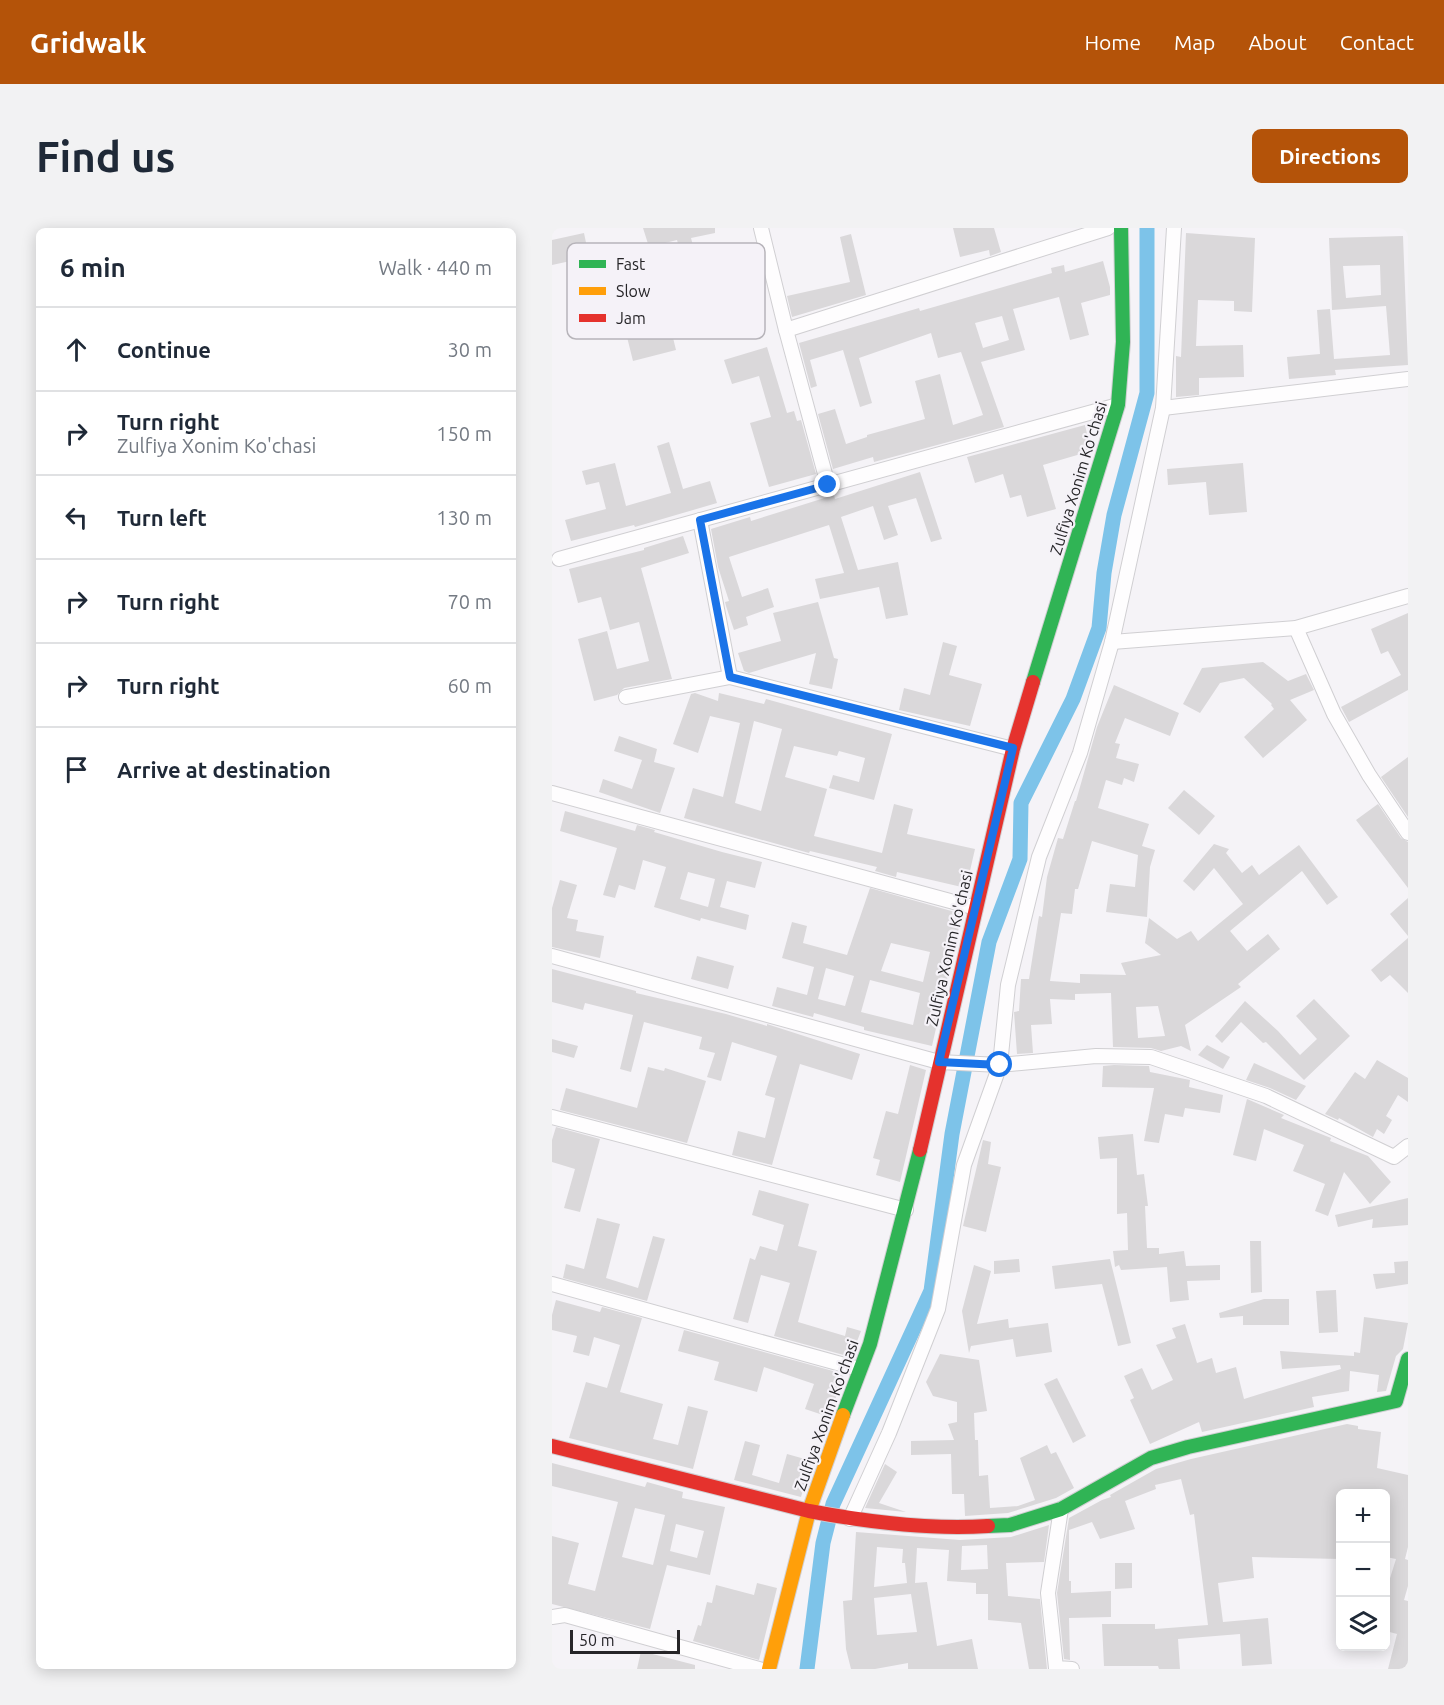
<!DOCTYPE html>
<html lang="en">
<head>
<meta charset="utf-8">
<style>
	:root { --surface:#fff; --page:#f2f2f3; --text:#1f2937; --muted:#747a83; --line:#e0e1e3; --accent:#b45309 }
	body { margin:0; font-family:Ubuntu,sans-serif; background:var(--page); color:var(--text) }
	.controls { position:absolute; right:18px; bottom:18px; display:grid; overflow:hidden; border-radius:9px; box-shadow:0 3px 15px #0003 }
	.controls button { width:54px; height:54px; display:grid; place-items:center; padding:0; border:0; border-bottom:2px solid var(--line); background:var(--surface); color:var(--text); font:30px sans-serif }
	.scale { position:absolute; left:18px; bottom:15px; width:110px; box-sizing:border-box; padding-left:6px; border:3px solid #262528; border-top:0; font-size:16px; line-height:21px; white-space:nowrap; color:#262528; -webkit-text-stroke:4px #f5f2f8; paint-order:stroke }
	.stop { position:absolute; width:18px; height:18px; margin:-14px; border:4px solid #1a73e8; border-radius:50%; background:#fff }
	.stop.end { background:#1a73e8; border-color:#fff; box-shadow:0 2px 6px #0008 }
	.list { margin:0; padding:0; list-style:none }
	h2 { display:flex; justify-content:space-between; align-items:center; height:78px; margin:0; padding:0 24px; font-size:26px }
	h2 small { font-size:20px; font-weight:400; color:var(--muted) }
	.list li { display:grid; grid-template-columns:39px 1fr auto; gap:18px; align-items:center; box-sizing:border-box; height:84px; padding:0 24px; border-top:2px solid var(--line) }
	.list b { display:block; font-size:22px; white-space:nowrap }
	.list p { margin:0; font-size:20px; white-space:nowrap; color:var(--muted) }
	.list em { font-size:20px; font-style:normal; color:var(--muted) }
	.icon { flex:none; width:33px; height:33px; fill:none; stroke:currentColor; stroke-width:2; stroke-linecap:round; stroke-linejoin:round }
	.map { position:relative; flex:none; width:856px; height:1441px; overflow:hidden; border-radius:9px }
	header { display:flex; align-items:center; gap:36px; box-sizing:border-box; height:84px; padding:0 30px; background:var(--accent); color:#fff }
	header strong { font-size:28px }
	nav { display:flex; gap:33px; margin-inline-start:auto; font-size:21px }
	.intro { display:flex; align-items:center; justify-content:space-between; box-sizing:border-box; height:144px; padding:0 36px }
	h1 { margin:0; font-size:42px }
	.button { padding:15px 27px; border-radius:9px; background:var(--accent); color:#fff; font-size:21px; font-weight:700 }
	main { display:flex; gap:36px; padding:0 36px }
	aside { flex:1; background:var(--surface); border-radius:9px; box-shadow:0 3px 15px #0003 }
	.map>svg:first-child { display:block }
</style>
</head>
<body>
<header>
<strong>Gridwalk</strong>
<nav><a>Home</a><a>Map</a><a>About</a><a>Contact</a></nav>
</header>
<div class="intro"><h1>Find us</h1><a class="button">Directions</a></div>
<main>
<aside>
<h2>6 min<small>Walk · 440 m</small></h2>
<ul class="list">
<li><svg class="icon" aria-label="ahead" viewBox="0 0 24 24"><path d="M12 20V5M6 11l6-6 6 6"/></svg><div><b>Continue</b></div><em>30 m</em></li>
<li><svg class="icon" aria-label="right" viewBox="0 0 24 24"><path d="M7 20v-9h11M14 6l5 5-5 5"/></svg><div><b>Turn right</b><p>Zulfiya Xonim Ko'chasi</p></div><em>150 m</em></li>
<li><svg class="icon" aria-label="left" viewBox="0 0 24 24"><path d="M17 20v-9H6M10 6l-5 5 5 5"/></svg><div><b>Turn left</b></div><em>130 m</em></li>
<li><svg class="icon" aria-label="right" viewBox="0 0 24 24"><path d="M7 20v-9h11M14 6l5 5-5 5"/></svg><div><b>Turn right</b></div><em>70 m</em></li>
<li><svg class="icon" aria-label="right" viewBox="0 0 24 24"><path d="M7 20v-9h11M14 6l5 5-5 5"/></svg><div><b>Turn right</b></div><em>60 m</em></li>
<li><svg class="icon" aria-label="arrive" viewBox="0 0 24 24"><path d="M6 21V4h12l-3 4 3 4H6"/></svg><div><b>Arrive at destination</b></div></li>
</ul>
</aside>
<div class="map">
<svg width="856" height="1441" viewBox="0 0 856 1441">
	<rect width="100%" height="100%" fill="#f5f3f7"/>
	<g fill="none" stroke-linecap="round" stroke-linejoin="round">
		<path stroke="#7dc3e9" stroke-width="15" d="M255,1441L271,1315L281,1276L379,1063L400,906L437,714L468,631L469,575L521,471L547,400L552,345L562,287L595,165V0"/>
	</g>
	<g fill="#dad8da" fill-rule="evenodd">
		<path d="M91,0H163V5L139,10L149,47L136,51L125,12L97,19Z"/>
		<path d="M401,0H442L449,24L438,28L437,22L408,29Z"/>
		<path d="M32,5L45,67L31,70L23,32L0,37V12Z"/>
		<path d="M634,5L703,10L700,84L682,83V73L646,72L644,118L691,117L692,149L647,150V167L624,169V128L629,129Z"/>
		<path d="M299,6L314,67L240,89L235,68L298,54L288,9Z"/>
		<path d="M851,8L856,137L783,142L784,147L737,151L735,129L768,126L765,82L778,81L782,131L838,127L834,78L780,82L777,10ZM828,37L829,67L794,70L791,38Z"/>
		<path d="M551,33L558,59V67L529,75L537,107L518,112L507,69L461,81L473,122L429,134L452,199L322,234L321,229L281,241L266,186L283,181L294,216L315,209V207L373,191L363,153L388,146L401,197L431,187L409,124L386,130L379,105L307,130L320,175L308,179L291,122L258,132L265,158L259,160L247,115L367,80L368,83L500,45L499,40L512,37L513,44ZM450,88L457,112L431,120L423,95Z"/>
		<path d="M108,57L124,122L81,133L74,105L101,98L92,61Z"/>
		<path d="M215,119L235,185L242,183L245,193L249,192L264,246L217,259L198,195L219,189L207,148L180,156L172,132Z"/>
		<path d="M533,197L539,223L491,237L504,281L475,289L469,267L458,270L451,246L423,255L415,229Z"/>
		<path d="M117,214L131,261L158,253L165,275L83,299L82,297L19,313L13,292L54,281L47,254L34,257L30,243L63,235L74,278L119,265L105,218Z"/>
		<path d="M691,235L695,284L657,287L654,254L616,257L615,241Z"/>
		<path d="M368,244L390,311L379,314L364,270L336,278L346,307L332,312L321,278L289,289L306,342L346,334L356,387L334,391L327,359L268,371L263,351L292,345L277,297L177,329L190,369L216,360L222,379L194,389L196,397L182,402L174,378L173,374L177,373L166,339L159,301L198,289L199,293L282,267L283,271Z"/>
		<path d="M131,308L137,325L89,340L120,451L72,460L65,467L42,473L26,411L55,403L65,441L97,433L87,394L58,402L49,369L26,375L17,341L92,322V320Z"/>
		<path d="M266,374L282,430L286,431L280,461L257,456L264,425L197,445L192,443L186,425L229,413L221,385Z"/>
		<path d="M856,385V462L797,494L789,479L849,447L836,423L829,426L819,401Z"/>
		<path d="M391,414L405,418L397,447L430,456L418,498L347,482L352,460L378,467Z"/>
		<path d="M711,434L736,453L754,446L762,462L738,472L755,492L711,530L692,509L722,481L719,477L720,476L692,450L668,455L648,485L631,476L650,440Z"/>
		<path d="M562,457L627,485L618,508L573,490L563,515L568,516L564,530L587,536L582,554L572,550L570,557L554,552L546,580L597,596L590,618L603,622L598,639L595,689L554,684L558,656L583,659L586,627L540,613L526,661H523L520,686L509,685L498,753L528,755V746L574,747L569,735L609,727L593,715L597,690L625,711L639,703L646,713L691,676L662,640L642,663L631,653L662,616L677,621L674,625L690,645L700,637L707,647L747,617L786,669L775,677L750,643L678,703L695,723L716,706L728,721L686,756L689,759L633,797L639,823L629,818L609,823L599,820L561,819L559,765L523,766V772L498,771L500,796L479,797L481,825L465,826L462,784L467,783L469,751H477L487,688L490,689L495,649L506,610L511,611L523,573H524L545,499ZM606,778L613,808L586,810L584,779Z"/>
		<path d="M143,465L166,473L167,465L212,476L214,471L340,506L322,572L277,560L281,547L307,554L313,530L287,523L285,528L242,518L233,549L275,561L262,608L330,625L342,576L361,581L355,606L423,621L414,660L345,644L344,649L323,643L325,639L258,623L257,625L132,590L141,560L171,569L188,495L158,488L146,525L121,516L139,466ZM202,493L230,501L209,583L183,575Z"/>
		<path d="M67,508L105,521L102,534L123,540L108,585L47,564L51,551L80,561L90,532L62,523Z"/>
		<path d="M856,529V589L829,549Z"/>
		<path d="M632,562L663,588L647,607L616,580Z"/>
		<path d="M826,576L849,610L856,614V660L804,592Z"/>
		<path d="M13,583L83,603L85,597L103,602L102,604L170,624L210,634L203,660L175,653L168,679L197,687L194,702L149,690L148,693L102,679L114,639L91,632L83,662L67,657L63,670L51,667L65,620L8,603ZM136,644L163,651L156,679L128,671Z"/>
		<path d="M8,652L25,657L15,690L26,692L24,703L52,708L48,730L0,719V680Z"/>
		<path d="M318,660L410,686L380,818L312,802V799L262,785L261,789L220,778L225,759L255,767L262,739L230,730L240,694L255,698L251,715L295,727ZM339,715L378,724L371,754L329,743ZM274,740L302,748L293,778L266,771ZM318,752L368,765L361,797L309,784Z"/>
		<path d="M856,670V708L838,686Z"/>
		<path d="M856,710V765L838,747L829,754L819,742Z"/>
		<path d="M145,728L182,738L176,761L139,751Z"/>
		<path d="M0,741L84,763V765L174,786L215,798V796L221,798L308,826L300,852L248,836L220,937L180,927L186,903L213,910L223,870L213,867L225,828L180,814L169,853L155,849L163,825L147,821L150,809L92,794L79,844L68,841L81,787L33,775L31,782L0,774Z"/>
		<path d="M762,771L798,808L752,852L714,814L711,815L689,794L670,815L663,808L693,773L726,803L748,827L765,811L744,788Z"/>
		<path d="M0,811L26,818L22,830L0,824Z"/>
		<path d="M655,817L678,829L671,841L646,827Z"/>
		<path d="M825,832L856,850V874L846,867L834,888L840,892L832,906L825,901L821,909L787,890L786,892L773,886L803,844L813,851Z"/>
		<path d="M702,835L754,858L744,872L718,860L694,852Z"/>
		<path d="M358,837L374,842L348,954L324,947L328,932L321,930L334,883L346,886Z"/>
		<path d="M562,837L597,838L598,844L638,852L637,859L671,867L668,885L633,880L631,889L613,886L607,915L592,913L602,860L550,859L551,838Z"/>
		<path d="M96,839L112,843L113,840L154,853L135,915L8,882L14,860L85,880Z"/>
		<path d="M695,871L732,887L729,890L779,910L778,913L816,928L839,954L818,976L792,944L776,988L763,983L773,956L741,943L752,917L712,901L704,933L681,927Z"/>
		<path d="M4,899L48,911L28,984L12,980L23,941L0,934V912Z"/>
		<path d="M581,906L585,947L592,946L596,978H593L595,1020H607V1026L632,1023L634,1038L668,1037V1052L635,1053L637,1072L618,1074L615,1039L569,1042L567,1037L563,1039L561,1023L576,1022L575,985L565,986V930L548,931L546,909Z"/>
		<path d="M431,912L439,914L436,936L449,939L434,1004L411,998Z"/>
		<path d="M207,962L257,976L246,1018L265,1023L246,1094L293,1108L295,1099L309,1103L299,1129L222,1108L238,1055L209,1047L196,1095L181,1091L198,1030L203,1032L208,1018L225,1023L232,997L200,987Z"/>
		<path d="M856,970V997L820,1000L821,991L786,999L783,987Z"/>
		<path d="M45,990L68,996L54,1050L86,1060L101,1008L113,1011L95,1073L11,1050L14,1036L32,1041Z"/>
		<path d="M698,1013H709L710,1064L699,1065Z"/>
		<path d="M467,1031L468,1044L442,1046V1033Z"/>
		<path d="M558,1031L579,1115L566,1118L550,1056L503,1061L500,1038Z"/>
		<path d="M856,1033V1056L824,1061L821,1046L843,1045L842,1034Z"/>
		<path d="M422,1037L439,1043L425,1096L456,1091L457,1100L496,1095L500,1124L464,1129L461,1111L419,1118L417,1125L410,1083Z"/>
		<path d="M784,1062L786,1104L767,1105L764,1063Z"/>
		<path d="M712,1071H737V1097H691V1088L668,1090L667,1085Z"/>
		<path d="M4,1072L48,1084L50,1079L90,1090L68,1164L111,1176L101,1211L126,1217L136,1178L156,1183L141,1241L17,1210L34,1154L55,1160L68,1117L42,1109L37,1128L21,1124L25,1108L0,1102V1087Z"/>
		<path d="M812,1089L856,1095L851,1121L844,1128L834,1163L825,1164L827,1147L798,1143L797,1163L760,1169L762,1179L650,1204L647,1194L598,1216L578,1172L582,1170L572,1148L590,1140L600,1162L621,1152L604,1117L624,1110L620,1100L633,1096L645,1135L660,1130L664,1145L684,1139L692,1171L789,1141L788,1137L730,1141L728,1123L802,1128V1124L808,1125Z"/>
		<path d="M132,1102L292,1146L277,1189L253,1181L262,1156L212,1139L205,1164L162,1152L167,1134L126,1123Z"/>
		<path d="M388,1126L427,1132L435,1183L422,1185L423,1212H426L427,1248L436,1247L438,1280L466,1278L483,1272L468,1230L495,1217L499,1226L504,1224L522,1260L504,1270L456,1285L413,1288L412,1266H400L399,1226L359,1227V1213L402,1212L396,1196L405,1194V1174L381,1168L374,1154Z"/>
		<path d="M505,1150L534,1208L521,1215L492,1156Z"/>
		<path d="M795,1196L806,1198V1201L829,1204L825,1240L856,1247V1319L853,1331L856,1332V1358L852,1372L856,1373V1441H836L845,1406L834,1403V1363L844,1331L834,1329V1266H789V1331L700,1329L702,1350L666,1355L671,1394L716,1390L720,1436L690,1438L688,1406L626,1411L628,1441H607L606,1438H552L550,1396H603V1401L656,1397L642,1286L638,1287L629,1251L603,1257L604,1261L573,1273L583,1301L548,1311L540,1294L517,1302V1353H519V1365L559,1363V1389L517,1390L518,1432L512,1431L505,1365L517,1290L550,1272L559,1269L558,1267L604,1241L639,1231Z"/>
		<path d="M193,1213L208,1217L200,1247L227,1255L235,1226L260,1233L249,1269L182,1252Z"/>
		<path d="M0,1235L93,1259L95,1254L131,1264L130,1270L173,1279L158,1347L115,1337L98,1401L0,1376V1308L27,1315L16,1356L43,1363L66,1274L0,1258ZM83,1280L113,1287L101,1337L70,1329ZM124,1296L152,1303L145,1330L118,1323Z"/>
		<path d="M333,1236L345,1244L327,1275L354,1284L313,1280Z"/>
		<path d="M497,1297L492,1334L454,1335L456,1368L488,1371L495,1441H477L469,1395L436,1392V1366H424V1355L395,1353L397,1322L365,1320L363,1355L375,1354L385,1418L420,1411L426,1441H356V1435L323,1441H299L294,1421L291,1373L300,1372L304,1304L408,1312L459,1309ZM435,1317L436,1341L409,1342L410,1318ZM325,1319L351,1321L350,1335H353L355,1355L322,1359ZM359,1366L365,1404L325,1407L322,1370Z"/>
		<path d="M563,1335H580V1360L563,1361Z"/>
		<path d="M205,1355L225,1360L207,1432L141,1413L146,1397L149,1398L155,1374L160,1375L164,1357L202,1367Z"/>
		<path d="M89,1423L143,1437V1441H85Z"/>
	</g>
	<g fill="none" stroke-linecap="round" stroke-linejoin="round">
		<g stroke="#d0cfd2" stroke-width="16">
			<g id="street">
				<path d="M209,0L234,102L556,0"/>
				<path d="M234,102L276,257"/>
				<path d="M611,180L856,151"/>
				<path d="M148,292L178,449"/>
				<path d="M7,331L566,177"/>
				<path d="M744,400L782,486L817,547L856,605"/>
				<path d="M560,414L744,400L856,368"/>
				<path d="M74,469L178,449L461,521"/>
				<path d="M0,565L424,680"/>
				<path d="M0,728L387,834L448,837L544,828L599,829L714,868L842,929L856,918"/>
				<path d="M0,889L354,982"/>
				<path d="M0,1056L307,1141"/>
				<path d="M509,1281L496,1365L504,1440L520,1441"/>
				<path d="M298,1291L337,1205L386,1081L412,937L448,837L456,757L487,629L528,525L560,414L611,180L622,0"/>
				<path d="M0,1389L13,1387L207,1441"/>
			</g>
		</g>
		<g stroke="#d0cfd2" stroke-width="16">
			<g id="fast">
				<path d="M481,454L566,177L571,114L569,0"/>
				<path d="M291,1187L318,1116L368,922"/>
				<path d="M436,1298L458,1297L509,1281L599,1230L636,1219L844,1173L856,1131"/>
			</g>
		</g>
		<g stroke="#d0cfd2" stroke-width="16">
			<path id="slow" d="M217,1441L257,1283L291,1187"/>
		</g>
		<g stroke="#d0cfd2" stroke-width="16">
			<g id="jam">
				<path d="M368,922L461,521L481,454"/>
				<path d="M0,1218L257,1283C315,1294 377,1302 436,1298"/>
			</g>
		</g>
		<use href="#street" stroke="#fefdfe" stroke-width="14"/>
		<use href="#fast" stroke="#30b455" stroke-width="14"/>
		<use href="#slow" stroke="#ff9f0a" stroke-width="14"/>
		<use href="#jam" stroke="#e5322d" stroke-width="14"/>
	</g>
	<g fill="none" stroke-linecap="round" stroke-linejoin="round">
		<path stroke="#1a73e8" stroke-width="8" d="M276,257L148,292L178,449L461,520L387,834L448,837"/>
	</g>
	<g text-anchor="middle" stroke-width="4.5" stroke-linejoin="round" paint-order="stroke">
		<g font-size="16" fill="#262528" stroke="#f5f2f8">
			<text transform="translate(526 250) rotate(-73)" y="6">Zulfiya Xonim Ko'chasi</text>
			<text transform="translate(397 720) rotate(-77)" y="6">Zulfiya Xonim Ko'chasi</text>
			<text transform="translate(274 1187) rotate(-70)" y="6">Zulfiya Xonim Ko'chasi</text>
		</g>
	</g>
	<rect x="15" y="15" width="198" height="96" rx="9" fill="#f5f2f8" stroke="#b7b4ba" stroke-width="1.5"/>
	<rect x="27" y="32" width="27" height="8" fill="#30b455"/>
	<rect x="27" y="59" width="27" height="8" fill="#ff9f0a"/>
	<rect x="27" y="86" width="27" height="8" fill="#e5322d"/>
	<g font-size="16" fill="#262528">
		<text x="64" y="42">Fast</text>
		<text x="64" y="69">Slow</text>
		<text x="64" y="96">Jam</text>
	</g>
</svg>
<div class="controls">
<button>+</button>
<button>−</button>
<button><svg class="icon" aria-label="layers" viewBox="0 0 24 24"><path d="M12 4l9 5-9 5-9-5zM3 14l9 5 9-5"/></svg></button>
</div>
<div class="scale">50 m</div>
<div class="stop" style="left:448px;top:837px"></div>
<div class="stop end" style="left:276px;top:257px"></div>
</div>
</main>
</body>
</html>
